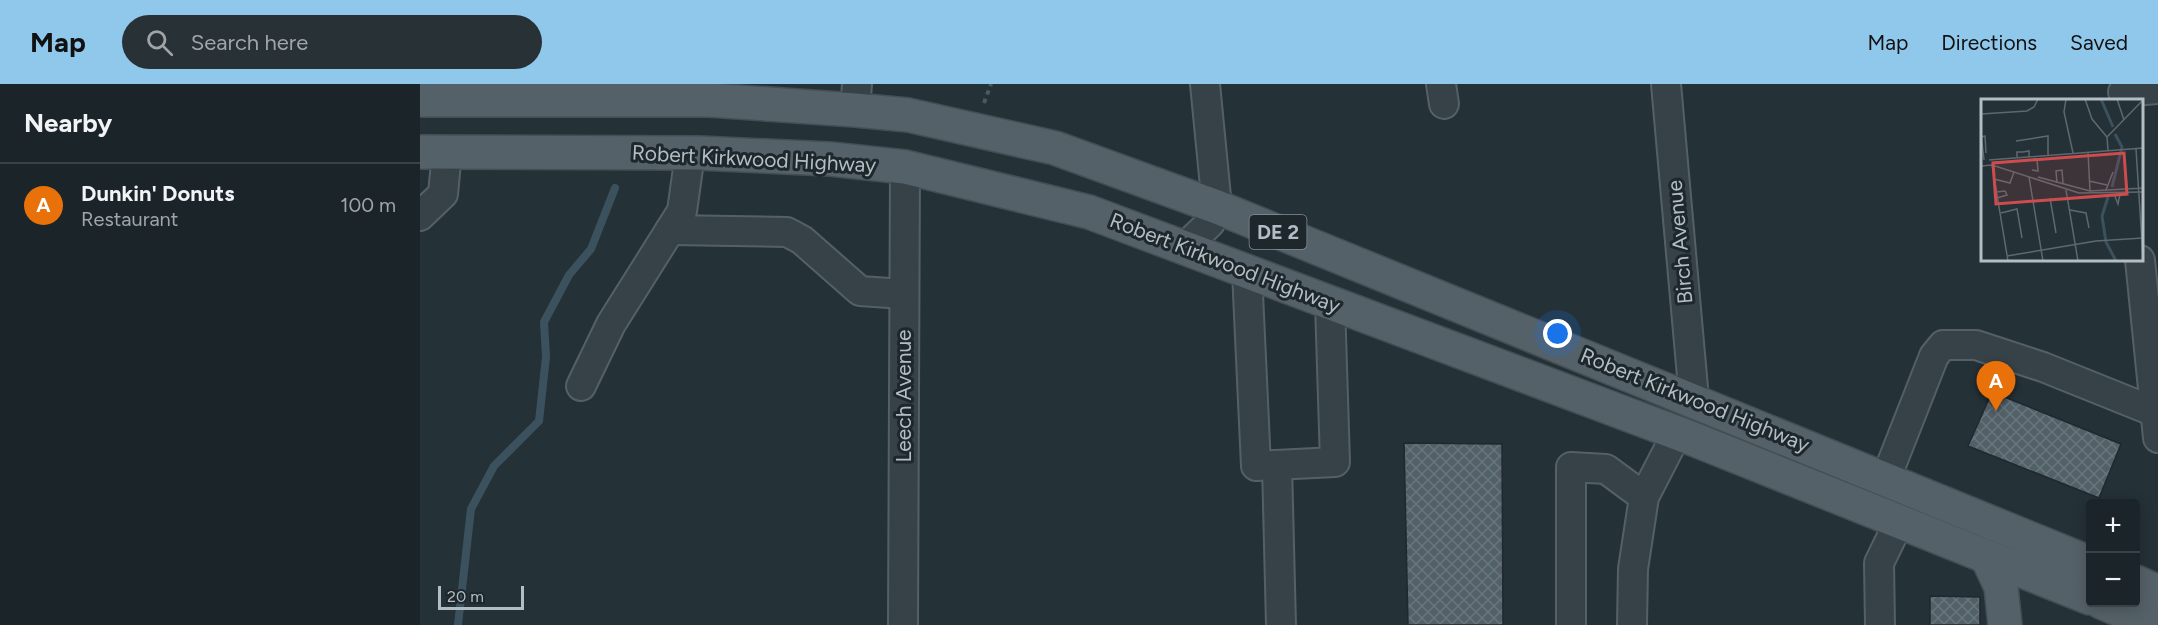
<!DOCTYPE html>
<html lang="en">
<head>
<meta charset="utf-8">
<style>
	:root { --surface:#1b2529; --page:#283135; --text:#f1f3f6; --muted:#a0a5a8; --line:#394246; --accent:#90c8eb }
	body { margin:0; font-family:Figtree,sans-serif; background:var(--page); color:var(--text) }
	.controls { position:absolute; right:18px; bottom:18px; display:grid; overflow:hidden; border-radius:6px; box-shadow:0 3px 15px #0003 }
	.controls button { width:54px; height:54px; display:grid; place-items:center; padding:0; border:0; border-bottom:2px solid var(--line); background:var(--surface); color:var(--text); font:30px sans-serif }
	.scale { position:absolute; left:18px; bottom:15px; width:86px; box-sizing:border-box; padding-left:6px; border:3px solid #b2bdc4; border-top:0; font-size:16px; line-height:21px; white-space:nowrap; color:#b2bdc4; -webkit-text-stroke:4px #1d272c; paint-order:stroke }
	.you { position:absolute; left:1138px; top:250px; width:21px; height:21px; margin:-15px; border:4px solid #fff; border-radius:50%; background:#1a73e8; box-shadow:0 0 0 9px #1a73e833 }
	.badge { display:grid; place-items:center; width:39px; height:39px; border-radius:50%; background:var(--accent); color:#fff; font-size:20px; font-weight:700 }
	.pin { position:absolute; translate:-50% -50px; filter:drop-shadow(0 2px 3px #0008) }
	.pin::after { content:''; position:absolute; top:32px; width:21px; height:18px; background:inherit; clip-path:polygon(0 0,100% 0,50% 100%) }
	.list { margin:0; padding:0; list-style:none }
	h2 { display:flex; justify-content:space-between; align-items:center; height:78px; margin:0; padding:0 24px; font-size:26px }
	h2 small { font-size:20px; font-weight:400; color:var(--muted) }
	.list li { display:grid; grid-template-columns:39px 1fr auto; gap:18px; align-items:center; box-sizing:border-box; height:84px; padding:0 24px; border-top:2px solid var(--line) }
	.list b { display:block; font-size:22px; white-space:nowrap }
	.list p { margin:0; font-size:20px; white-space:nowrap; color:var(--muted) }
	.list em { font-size:20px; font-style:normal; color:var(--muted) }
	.icon { flex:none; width:33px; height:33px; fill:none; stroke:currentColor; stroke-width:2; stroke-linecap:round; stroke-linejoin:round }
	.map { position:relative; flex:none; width:1738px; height:541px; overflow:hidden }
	header { display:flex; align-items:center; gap:36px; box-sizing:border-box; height:84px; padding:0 30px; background:var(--accent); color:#111 }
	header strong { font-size:28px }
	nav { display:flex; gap:33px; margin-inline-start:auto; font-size:21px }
	.search { width:420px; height:54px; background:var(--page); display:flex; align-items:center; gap:15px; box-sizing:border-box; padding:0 21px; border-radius:33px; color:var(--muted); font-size:22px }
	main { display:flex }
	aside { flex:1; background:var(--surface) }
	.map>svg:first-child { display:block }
</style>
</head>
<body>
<header>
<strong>Map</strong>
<div class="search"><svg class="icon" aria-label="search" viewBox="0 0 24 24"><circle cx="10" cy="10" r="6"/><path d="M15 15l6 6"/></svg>Search here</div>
<nav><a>Map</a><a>Directions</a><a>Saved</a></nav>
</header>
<main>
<aside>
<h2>Nearby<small></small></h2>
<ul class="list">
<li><span class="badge" style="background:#e8710a">A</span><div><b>Dunkin' Donuts</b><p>Restaurant</p></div><em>100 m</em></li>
</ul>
</aside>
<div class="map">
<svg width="1738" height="541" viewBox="0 0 1738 541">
	<defs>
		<pattern id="building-cross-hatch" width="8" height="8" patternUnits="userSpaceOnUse" patternTransform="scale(1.5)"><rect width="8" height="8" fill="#526068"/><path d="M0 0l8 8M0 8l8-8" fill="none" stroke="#68757c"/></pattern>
	</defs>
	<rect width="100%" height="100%" fill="#243137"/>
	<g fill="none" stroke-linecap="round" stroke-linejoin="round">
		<path stroke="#3b525e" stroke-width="8" d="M38,541L51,425L74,382L119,337L126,273L124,238L149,191L171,165L195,104"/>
	</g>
	<g fill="url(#building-cross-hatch)" stroke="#1f292f" stroke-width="1.5">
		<path d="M1572,308L1701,360L1679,414L1548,362Z"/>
		<path d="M984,359L1082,360L1083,541H988Z"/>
		<path d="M1510,512L1560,513V541H1510Z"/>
	</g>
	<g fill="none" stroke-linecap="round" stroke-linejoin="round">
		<g stroke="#556066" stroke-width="32">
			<g id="minor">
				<path d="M1021,0L1024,20"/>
				<path d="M1246,0L1274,315"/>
				<path d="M1703,8L1738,5"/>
				<path d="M435,26L437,0"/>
				<path d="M0,132L23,110L27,68"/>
				<path d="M250,146L367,148L382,156L440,207L484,210"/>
				<path d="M764,164L790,139L797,123L785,0"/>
				<path d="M1720,176L1738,354"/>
				<path d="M827,188L836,382L915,378L910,219"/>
				<path d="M161,302L191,240L262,127L270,70"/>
				<path d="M857,381L861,541"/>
				<path d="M1466,394L1514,272L1523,261H1556L1623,283L1735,328"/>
				<path d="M483,541L485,83"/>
				<path d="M1151,541V383L1186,385L1224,413"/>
				<path d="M1212,541L1213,485L1224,413L1257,349"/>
				<path d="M1460,541L1459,479L1479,438"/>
			</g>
		</g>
		<g stroke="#444e54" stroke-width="36">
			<g id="major">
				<path d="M0,16H289L435,26L488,31L635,64L797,123L1670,479"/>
				<path d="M0,68L279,69L410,75L485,83L669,128L1273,355L1670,514"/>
				<path d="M1567,473L1581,503L1585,541"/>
				<path d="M1716,498L1738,508"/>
				<path d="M1681,518L1735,541"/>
			</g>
		</g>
		<path stroke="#4a5c5a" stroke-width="4" stroke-dasharray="4.5 4.5" stroke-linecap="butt" d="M564,19L571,0"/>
		<use href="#minor" stroke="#374248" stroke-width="28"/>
		<use href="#major" stroke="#556168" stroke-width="33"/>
	</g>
	<g text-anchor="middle" stroke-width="6" stroke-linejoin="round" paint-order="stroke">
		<rect fill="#1d272c" stroke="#859096" stroke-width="1.5" x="829.5" y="131" width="57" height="34" rx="4.5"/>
		<g font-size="20" font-weight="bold" fill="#b2bdc4">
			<text x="858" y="155">DE 2</text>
		</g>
		<g font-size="21" fill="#b2bdc4" stroke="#1d272c">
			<text transform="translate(334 75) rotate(3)" y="7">Robert Kirkwood Highway</text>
			<text transform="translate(1260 158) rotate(-95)" y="7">Birch Avenue</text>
			<text transform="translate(805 179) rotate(21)" y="7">Robert Kirkwood Highway</text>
			<text transform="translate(484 312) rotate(-90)" y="7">Leech Avenue</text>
			<text transform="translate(1275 316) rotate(22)" y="7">Robert Kirkwood Highway</text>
		</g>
	</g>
	<g transform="translate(1561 15)">
		<rect width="162" height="162" fill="#243137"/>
		<path fill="none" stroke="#3b525e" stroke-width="3" d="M120,0L132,28M131,88L141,48L134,35M127,98L121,117L125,143L135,162"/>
		<path fill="none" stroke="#5d696f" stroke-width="1.5" d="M85,0L83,13L92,54M104,0L111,20L126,38L127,51M136,0L143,21M0,15L46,12L53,8L57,0M0,34L3,61M0,38L4,37L5,54M126,38L162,1M35,42L67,37V56M155,50L162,159M107,53L109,92M36,58V53H42L48,52V57M8,61L162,49M11,66L27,162M0,67L11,66L98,94L162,93M51,71L57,72L56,60H52M48,78L62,162M57,78L109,92L162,89M13,80L29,84L33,73M108,82L126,86M76,84L75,72L81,71L82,84M85,91L97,162M125,91L132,73M15,93L24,92L26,96L16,99M133,95L137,105L139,95M69,99L75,134M89,111L105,114L108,129M20,114L36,110L41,139M26,157L115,142L162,139"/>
		<path fill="#cd4d4f" fill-opacity="0.15" stroke="#cd4d4f" stroke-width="3" d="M143,54L146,95L15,105L12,64Z"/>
		<rect width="162" height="162" fill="none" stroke="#b2bdc4" stroke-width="3"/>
	</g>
</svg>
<div class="controls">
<button>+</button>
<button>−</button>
</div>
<div class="scale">20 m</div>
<div class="you"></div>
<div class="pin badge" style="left:1576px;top:327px;background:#e8710a">A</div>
</div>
</main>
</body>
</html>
